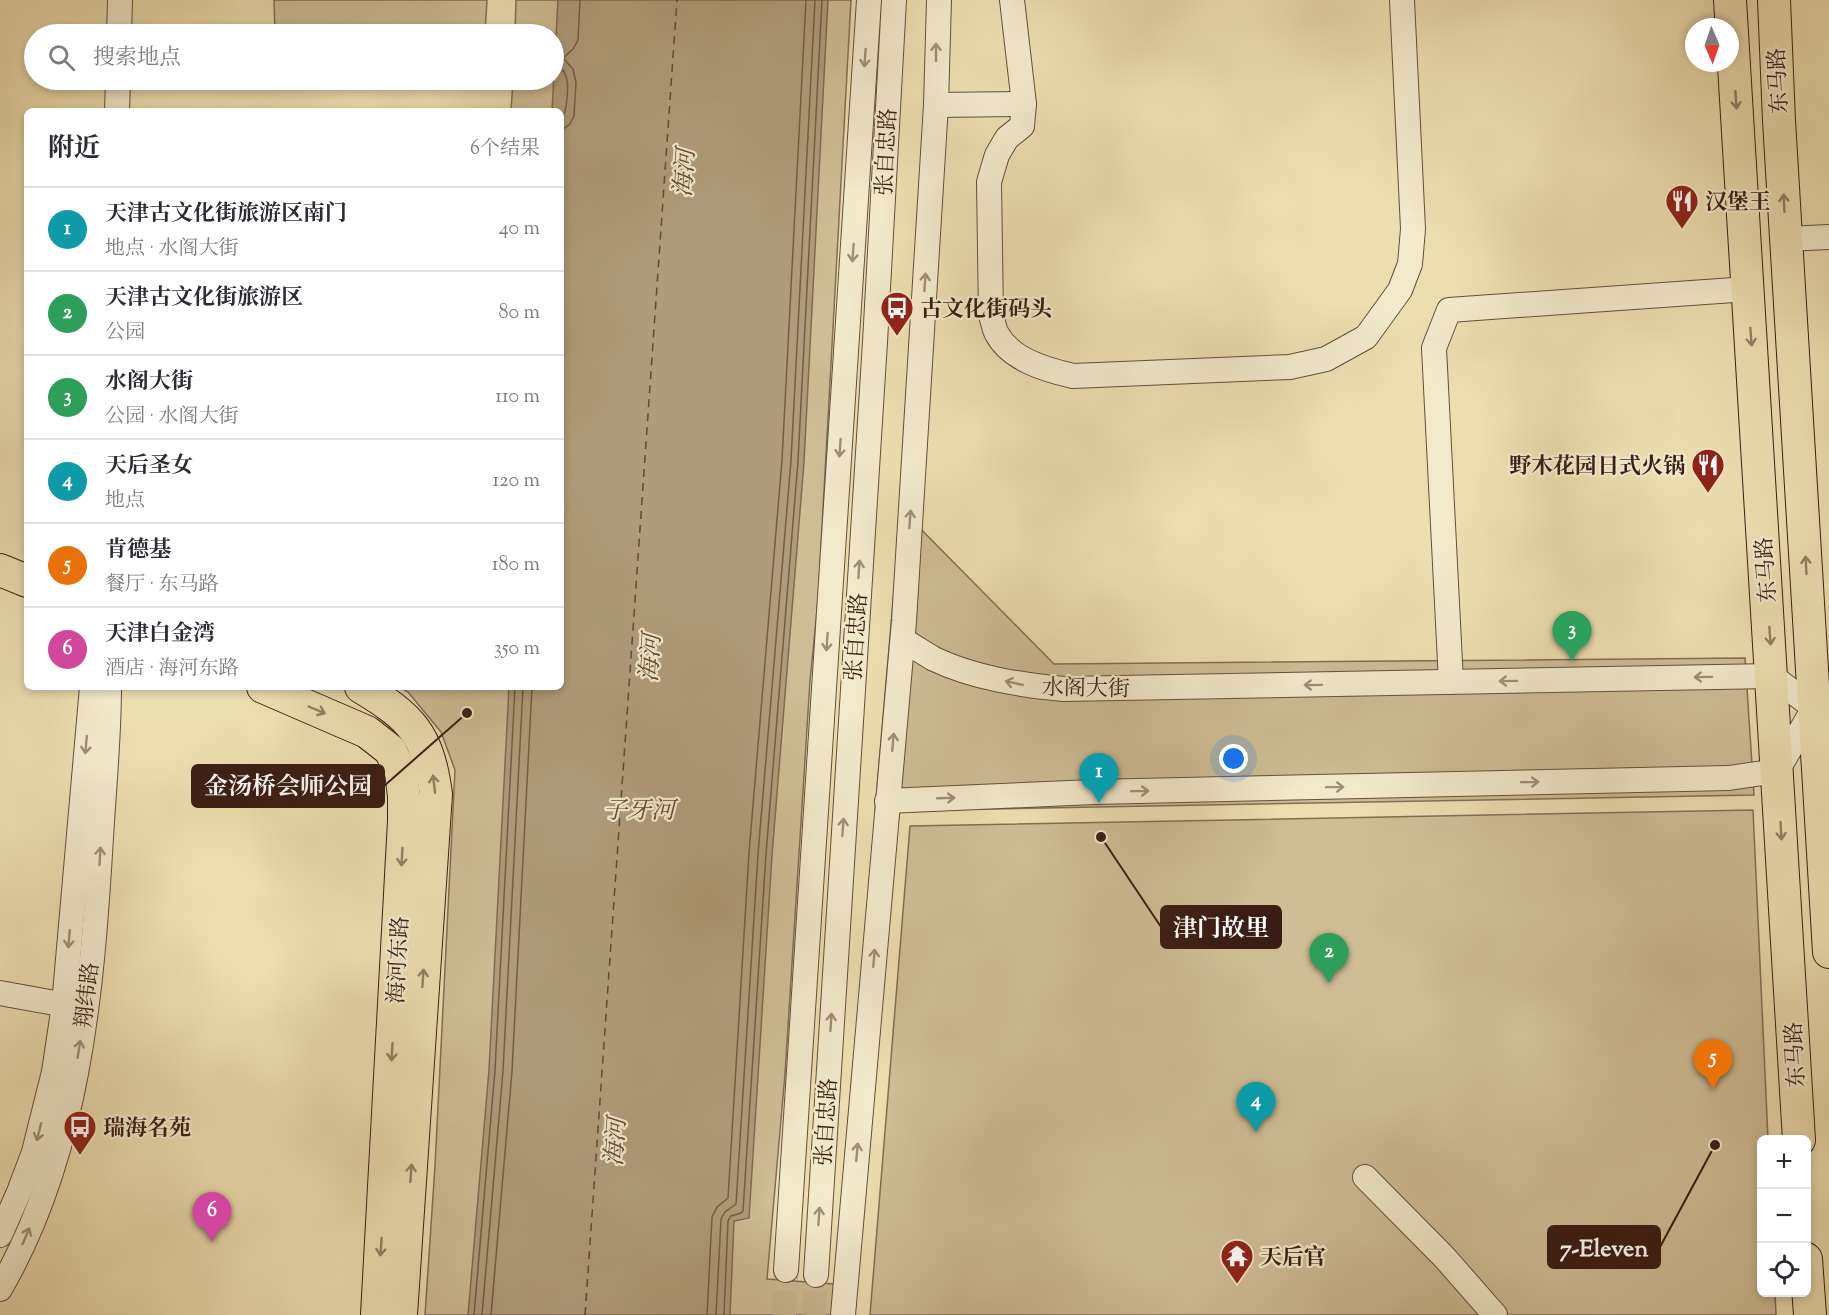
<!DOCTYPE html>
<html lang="zh">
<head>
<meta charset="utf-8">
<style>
	:root { --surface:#fff; --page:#f7f7f7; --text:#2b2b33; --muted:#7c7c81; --line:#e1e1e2; --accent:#111827 }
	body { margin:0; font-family:"Sorts Mill Goudy","Noto Serif SC",serif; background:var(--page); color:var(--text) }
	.controls { position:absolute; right:18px; bottom:18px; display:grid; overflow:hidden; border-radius:9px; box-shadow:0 3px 9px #0003 }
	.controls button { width:54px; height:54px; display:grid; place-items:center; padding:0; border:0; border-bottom:2px solid var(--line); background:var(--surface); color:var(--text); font:30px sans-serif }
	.compass { position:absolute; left:1685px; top:18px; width:54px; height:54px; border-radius:50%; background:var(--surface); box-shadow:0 3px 9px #0003; rotate:178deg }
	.you { position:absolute; left:1234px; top:759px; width:21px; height:21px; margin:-15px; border:4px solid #fff; border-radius:50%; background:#1a73e8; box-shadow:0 0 0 9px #1a73e833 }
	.badge { display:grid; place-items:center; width:39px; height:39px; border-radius:50%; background:var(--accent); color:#fff; font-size:20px; font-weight:700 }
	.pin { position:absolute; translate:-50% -50px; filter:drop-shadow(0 2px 3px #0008) }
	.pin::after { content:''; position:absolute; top:32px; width:21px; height:18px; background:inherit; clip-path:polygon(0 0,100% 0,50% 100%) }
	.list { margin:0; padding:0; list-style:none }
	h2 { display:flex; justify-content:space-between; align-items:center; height:78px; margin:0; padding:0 24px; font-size:26px }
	h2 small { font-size:20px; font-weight:400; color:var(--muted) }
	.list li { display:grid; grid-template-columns:39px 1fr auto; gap:18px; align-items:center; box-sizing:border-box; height:84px; padding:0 24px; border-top:2px solid var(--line) }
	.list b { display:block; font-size:22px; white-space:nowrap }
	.list p { margin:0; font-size:20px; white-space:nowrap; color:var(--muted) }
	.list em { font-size:20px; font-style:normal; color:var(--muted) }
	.icon { flex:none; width:33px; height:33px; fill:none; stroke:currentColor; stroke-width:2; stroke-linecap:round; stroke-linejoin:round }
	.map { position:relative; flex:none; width:1829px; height:1315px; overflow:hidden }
	.search { position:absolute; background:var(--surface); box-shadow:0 3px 9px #0003; left:24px; top:24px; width:540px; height:66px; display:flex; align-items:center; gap:15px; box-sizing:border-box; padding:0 21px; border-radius:33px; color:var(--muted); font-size:22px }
	.panel { position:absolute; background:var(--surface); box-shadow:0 3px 9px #0003; left:24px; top:108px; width:540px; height:582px; border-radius:9px }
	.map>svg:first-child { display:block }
</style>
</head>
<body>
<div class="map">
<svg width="1829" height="1315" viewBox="0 0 1829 1315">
	<rect width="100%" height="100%" fill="#eddeb0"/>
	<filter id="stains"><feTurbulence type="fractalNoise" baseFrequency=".00333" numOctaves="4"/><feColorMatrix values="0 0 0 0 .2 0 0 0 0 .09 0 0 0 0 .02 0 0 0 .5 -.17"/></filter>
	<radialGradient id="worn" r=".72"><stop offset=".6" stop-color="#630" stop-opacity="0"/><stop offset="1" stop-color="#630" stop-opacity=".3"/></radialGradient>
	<g fill="#cfbd95" stroke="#846d54" stroke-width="1.5">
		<path d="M274,0H487L485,34H275Z"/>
		<path d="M516,0H851L818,601L810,681L785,1074L767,1279L834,1284L832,1315H425L435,1166L455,770L441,732L408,692L399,687H561V111H511L513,80H554V34H515Z"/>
		<path d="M901,509L1054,664L1745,658L1754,795L875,811Z"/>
		<path d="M1753,810L1768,1139L1762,1140V1292L1775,1293L1776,1315H870L910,826Z"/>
	</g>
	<path fill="#b09c7b" stroke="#816951" stroke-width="1.5" d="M558,0H828L804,462L772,855L749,1218L734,1221L730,1315H468L489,1070L509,687H561V111H552Z"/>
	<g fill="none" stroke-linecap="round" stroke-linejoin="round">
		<g stroke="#755c47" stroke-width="1.5">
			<path d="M554,66C559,67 563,69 565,74C570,82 567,113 561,121"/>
			<path d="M561,131L570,124L574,116L576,82L573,69L563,58L573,49L578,40L580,0"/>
			<path d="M474,1315L495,1070L515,687"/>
			<path d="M482,1315L503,1071L523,687"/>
			<path d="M491,1315L512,1071L532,687"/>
			<path d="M707,1315L712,1217L717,1207L728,1198L749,853L782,460L806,0"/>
			<path d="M716,1315L721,1219L725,1212L736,1204L758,854L791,461L815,0"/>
			<path d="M724,1315L728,1221L731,1216L741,1213L743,1211L766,854L798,461L822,0"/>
		</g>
		<path stroke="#634937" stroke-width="1.5" stroke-dasharray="8 6" stroke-linecap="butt" d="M585,1315L677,0"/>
		<g stroke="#c9b791" stroke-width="24" stroke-dasharray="24 12" stroke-linecap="butt">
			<path d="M784,1315L786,1270"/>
			<path d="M814,1315L816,1275"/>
		</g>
		<g stroke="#674d3a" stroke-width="26">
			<g id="minor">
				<path d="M1012,0L1024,104L1022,126L1007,138L997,155L989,182L991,316C993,321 994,329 997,334C1011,360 1047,370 1073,376L1290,367L1326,359L1366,337L1400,290L1410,264L1413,229L1402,0"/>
				<path d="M119,34L120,0"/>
				<path d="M936,105L1024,104"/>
				<path d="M117,111L118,80"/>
				<path d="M1786,239L1829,237"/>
				<path d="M903,640C913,646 924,653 934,659C974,678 1021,685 1064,689L1772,676L1814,708"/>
				<path d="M1451,682L1434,348L1449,310L1748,289"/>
				<path d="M887,801L1093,792L1729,778L1777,771L1814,708"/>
				<path d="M0,993L77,1007"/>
				<path d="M1365,1177L1445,1258L1495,1315"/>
				<path d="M0,1235L19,1192L34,1152L54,1072L64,1005L92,687"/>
				<path d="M786,1270L869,0"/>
				<path d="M816,1275L875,342L894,0"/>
				<path d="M0,1289C79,1153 92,990 101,837C104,787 109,737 109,687"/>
				<path d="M843,1315L904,621L936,105L939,0"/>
			</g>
		</g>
		<g stroke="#3a1d13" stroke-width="34">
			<g id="major">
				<path d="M1730,0L1799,1140"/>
				<path d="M1774,0L1779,121L1829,952"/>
				<path d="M0,570L27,581"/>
				<path d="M263,687L367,732L390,750L401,772L404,796V821L377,1315"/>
				<path d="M361,687C411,717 428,734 436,794L401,1315"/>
				<path d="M1806,1259L1810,1315"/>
			</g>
		</g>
		<use href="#minor" stroke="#f3eacc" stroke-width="24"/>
		<use href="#major" stroke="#eddeb0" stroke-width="32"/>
	</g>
	<defs><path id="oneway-shaft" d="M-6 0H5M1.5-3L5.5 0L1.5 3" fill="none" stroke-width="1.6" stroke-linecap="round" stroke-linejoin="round" transform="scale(1.5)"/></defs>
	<g stroke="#a08e79">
		<use href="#oneway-shaft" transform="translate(936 52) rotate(-90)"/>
		<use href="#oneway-shaft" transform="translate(865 58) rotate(94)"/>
		<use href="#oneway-shaft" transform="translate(853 253) rotate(94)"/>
		<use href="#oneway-shaft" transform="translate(925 282) rotate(-86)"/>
		<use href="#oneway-shaft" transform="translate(840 448) rotate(94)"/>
		<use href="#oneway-shaft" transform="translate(910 519) rotate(-86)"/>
		<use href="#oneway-shaft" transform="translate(859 569) rotate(-86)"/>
		<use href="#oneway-shaft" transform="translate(827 642) rotate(94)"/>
		<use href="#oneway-shaft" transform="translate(1703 677) rotate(179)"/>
		<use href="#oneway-shaft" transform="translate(1508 681) rotate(179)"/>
		<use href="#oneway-shaft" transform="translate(1014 683) rotate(-168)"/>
		<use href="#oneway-shaft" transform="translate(1313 685) rotate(179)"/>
		<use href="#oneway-shaft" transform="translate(893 742) rotate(-85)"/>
		<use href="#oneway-shaft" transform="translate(86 745) rotate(95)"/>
		<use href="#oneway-shaft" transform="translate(1530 782) rotate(-1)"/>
		<use href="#oneway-shaft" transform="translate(1335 787) rotate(-1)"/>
		<use href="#oneway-shaft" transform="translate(1140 791) rotate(-1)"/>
		<use href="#oneway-shaft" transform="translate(946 798) rotate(-2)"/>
		<use href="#oneway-shaft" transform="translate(843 827) rotate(-86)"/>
		<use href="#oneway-shaft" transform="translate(100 856) rotate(-87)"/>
		<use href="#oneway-shaft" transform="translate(69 939) rotate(95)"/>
		<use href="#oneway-shaft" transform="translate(874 958) rotate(-85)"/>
		<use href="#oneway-shaft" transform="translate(831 1022) rotate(-86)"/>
		<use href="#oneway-shaft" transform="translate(79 1049) rotate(-81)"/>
		<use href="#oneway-shaft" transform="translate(39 1132) rotate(104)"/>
		<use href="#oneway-shaft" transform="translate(857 1152) rotate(-85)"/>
		<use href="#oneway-shaft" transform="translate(819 1216) rotate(-86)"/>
		<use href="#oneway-shaft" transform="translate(26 1236) rotate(-67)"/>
	</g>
	<g stroke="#947e62">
		<use href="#oneway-shaft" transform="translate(1736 100) rotate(86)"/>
		<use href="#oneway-shaft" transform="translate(1784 203) rotate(-93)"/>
		<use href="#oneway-shaft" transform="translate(1751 337) rotate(86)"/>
		<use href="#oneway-shaft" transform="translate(1806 565) rotate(-93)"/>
		<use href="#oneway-shaft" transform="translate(1770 636) rotate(86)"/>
		<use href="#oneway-shaft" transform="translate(317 710) rotate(23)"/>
		<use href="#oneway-shaft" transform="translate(434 784) rotate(-97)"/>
		<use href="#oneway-shaft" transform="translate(1781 831) rotate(87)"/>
		<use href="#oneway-shaft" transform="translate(402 857) rotate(93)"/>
		<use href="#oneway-shaft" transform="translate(423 978) rotate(-86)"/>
		<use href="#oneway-shaft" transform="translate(392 1052) rotate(93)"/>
		<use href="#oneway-shaft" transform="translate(411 1173) rotate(-86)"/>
		<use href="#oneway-shaft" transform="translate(381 1247) rotate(94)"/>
	</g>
	<defs>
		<g id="restaurant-pin" transform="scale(1.725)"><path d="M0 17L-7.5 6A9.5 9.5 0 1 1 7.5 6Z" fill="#8f2418" stroke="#f3eacc"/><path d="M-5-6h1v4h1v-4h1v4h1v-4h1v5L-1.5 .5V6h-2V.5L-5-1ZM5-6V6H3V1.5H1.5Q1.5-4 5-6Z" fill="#fff"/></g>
		<g id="bus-pin" transform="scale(1.725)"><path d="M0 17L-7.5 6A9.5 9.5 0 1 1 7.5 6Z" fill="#8f2418" stroke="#f3eacc"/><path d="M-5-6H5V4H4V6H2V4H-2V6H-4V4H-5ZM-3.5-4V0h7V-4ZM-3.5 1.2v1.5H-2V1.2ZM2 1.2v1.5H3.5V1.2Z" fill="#fff"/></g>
		<g id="temple-pin" transform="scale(1.725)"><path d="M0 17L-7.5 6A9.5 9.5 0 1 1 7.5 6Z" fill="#8f2418" stroke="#f3eacc"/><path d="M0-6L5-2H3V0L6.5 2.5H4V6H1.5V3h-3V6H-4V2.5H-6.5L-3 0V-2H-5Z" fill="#fff"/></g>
	</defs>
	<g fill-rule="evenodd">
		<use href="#restaurant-pin" x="1682" y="201"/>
		<use href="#bus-pin" x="897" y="308"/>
		<use href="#restaurant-pin" x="1708" y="465"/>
		<use href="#bus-pin" x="80" y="1127"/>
		<use href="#temple-pin" x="1237" y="1256"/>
	</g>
	<g text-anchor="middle" stroke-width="4.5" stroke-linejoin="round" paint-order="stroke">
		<g font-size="22" fill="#3a1d13" stroke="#f3eacc">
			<text transform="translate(1777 81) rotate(-93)" y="8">东马路</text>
			<text transform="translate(885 152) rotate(-87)" y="8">张自忠路</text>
			<text transform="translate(1765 570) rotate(-94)" y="8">东马路</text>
			<text transform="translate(855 637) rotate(-86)" y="8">张自忠路</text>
			<text transform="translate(1086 687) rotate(1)" y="8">水阁大街</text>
			<text transform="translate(397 960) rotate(-87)" y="8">海河东路</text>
			<text transform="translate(86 995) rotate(-83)" y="8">翔纬路</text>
			<text transform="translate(1794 1055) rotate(-93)" y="8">东马路</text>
			<text transform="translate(825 1122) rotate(-86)" y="8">张自忠路</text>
		</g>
		<g font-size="22" font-weight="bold" fill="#3a1d13" stroke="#f3eacc" text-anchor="start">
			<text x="1705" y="209">汉堡王</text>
			<text x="920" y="316">古文化街码头</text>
			<text x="1685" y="473" text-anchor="end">野木花园日式火锅</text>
			<text x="103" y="1135">瑞海名苑</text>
			<text x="1260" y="1264">天后官</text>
		</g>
		<g font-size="24" font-style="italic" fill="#634937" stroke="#f3eacc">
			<text transform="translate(684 173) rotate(-86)" y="8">海河</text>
			<text transform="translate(650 658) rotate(-86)" y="8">海河</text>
			<text x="639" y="818">子牙河</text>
			<text transform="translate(615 1142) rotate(-86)" y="8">海河</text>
		</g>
	</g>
	<path fill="none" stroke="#3a1d13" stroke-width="2" d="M467 713L384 786M1101 837L1161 927M1715 1145L1660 1247"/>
	<g fill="#3a1d13" stroke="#f3eacc" stroke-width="2">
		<circle cx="467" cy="713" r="6"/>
		<circle cx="1101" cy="837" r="6"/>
		<circle cx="1715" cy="1145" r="6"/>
	</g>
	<g fill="#3a1d13" stroke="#3a1d13" stroke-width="2">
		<rect x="192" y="765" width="192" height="42" rx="6"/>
		<rect x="1161" y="906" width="120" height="42" rx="6"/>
		<rect x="1548" y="1226" width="112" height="42" rx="6"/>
	</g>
	<g font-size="24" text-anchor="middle" font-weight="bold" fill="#fff">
		<text x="288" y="794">金汤桥会师公园</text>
		<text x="1221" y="936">津门故里</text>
		<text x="1604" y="1256">7-Eleven</text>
	</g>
	<rect width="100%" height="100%" filter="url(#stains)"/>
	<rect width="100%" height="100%" fill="url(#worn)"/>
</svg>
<div class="controls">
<button>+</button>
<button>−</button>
<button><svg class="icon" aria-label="locate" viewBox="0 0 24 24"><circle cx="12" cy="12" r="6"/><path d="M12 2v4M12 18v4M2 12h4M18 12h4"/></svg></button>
</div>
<svg class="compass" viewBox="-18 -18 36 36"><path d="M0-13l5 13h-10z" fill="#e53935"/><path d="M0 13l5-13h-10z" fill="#7c7c81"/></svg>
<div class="you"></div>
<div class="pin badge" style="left:1099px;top:803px;background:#0f9aa8">1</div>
<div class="pin badge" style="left:1329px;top:983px;background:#2e9e5b">2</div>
<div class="pin badge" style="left:1572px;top:661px;background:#2e9e5b">3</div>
<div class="pin badge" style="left:1256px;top:1132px;background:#0f9aa8">4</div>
<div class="pin badge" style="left:1713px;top:1089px;background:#e8710a">5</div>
<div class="pin badge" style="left:212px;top:1242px;background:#d1479c">6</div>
<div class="search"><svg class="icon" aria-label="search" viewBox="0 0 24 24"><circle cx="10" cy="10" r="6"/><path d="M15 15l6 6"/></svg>搜索地点</div>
<section class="panel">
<h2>附近<small>6个结果</small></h2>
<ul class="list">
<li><span class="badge" style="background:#0f9aa8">1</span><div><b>天津古文化街旅游区南门</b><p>地点 · 水阁大街</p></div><em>40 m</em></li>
<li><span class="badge" style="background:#2e9e5b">2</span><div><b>天津古文化街旅游区</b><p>公园</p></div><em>80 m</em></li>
<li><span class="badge" style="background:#2e9e5b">3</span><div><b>水阁大街</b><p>公园 · 水阁大街</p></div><em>110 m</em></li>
<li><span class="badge" style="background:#0f9aa8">4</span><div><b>天后圣女</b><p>地点</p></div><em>120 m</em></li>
<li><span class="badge" style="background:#e8710a">5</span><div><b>肯德基</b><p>餐厅 · 东马路</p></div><em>180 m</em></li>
<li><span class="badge" style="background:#d1479c">6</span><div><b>天津白金湾</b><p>酒店 · 海河东路</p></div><em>350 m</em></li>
</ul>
</section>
</div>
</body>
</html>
